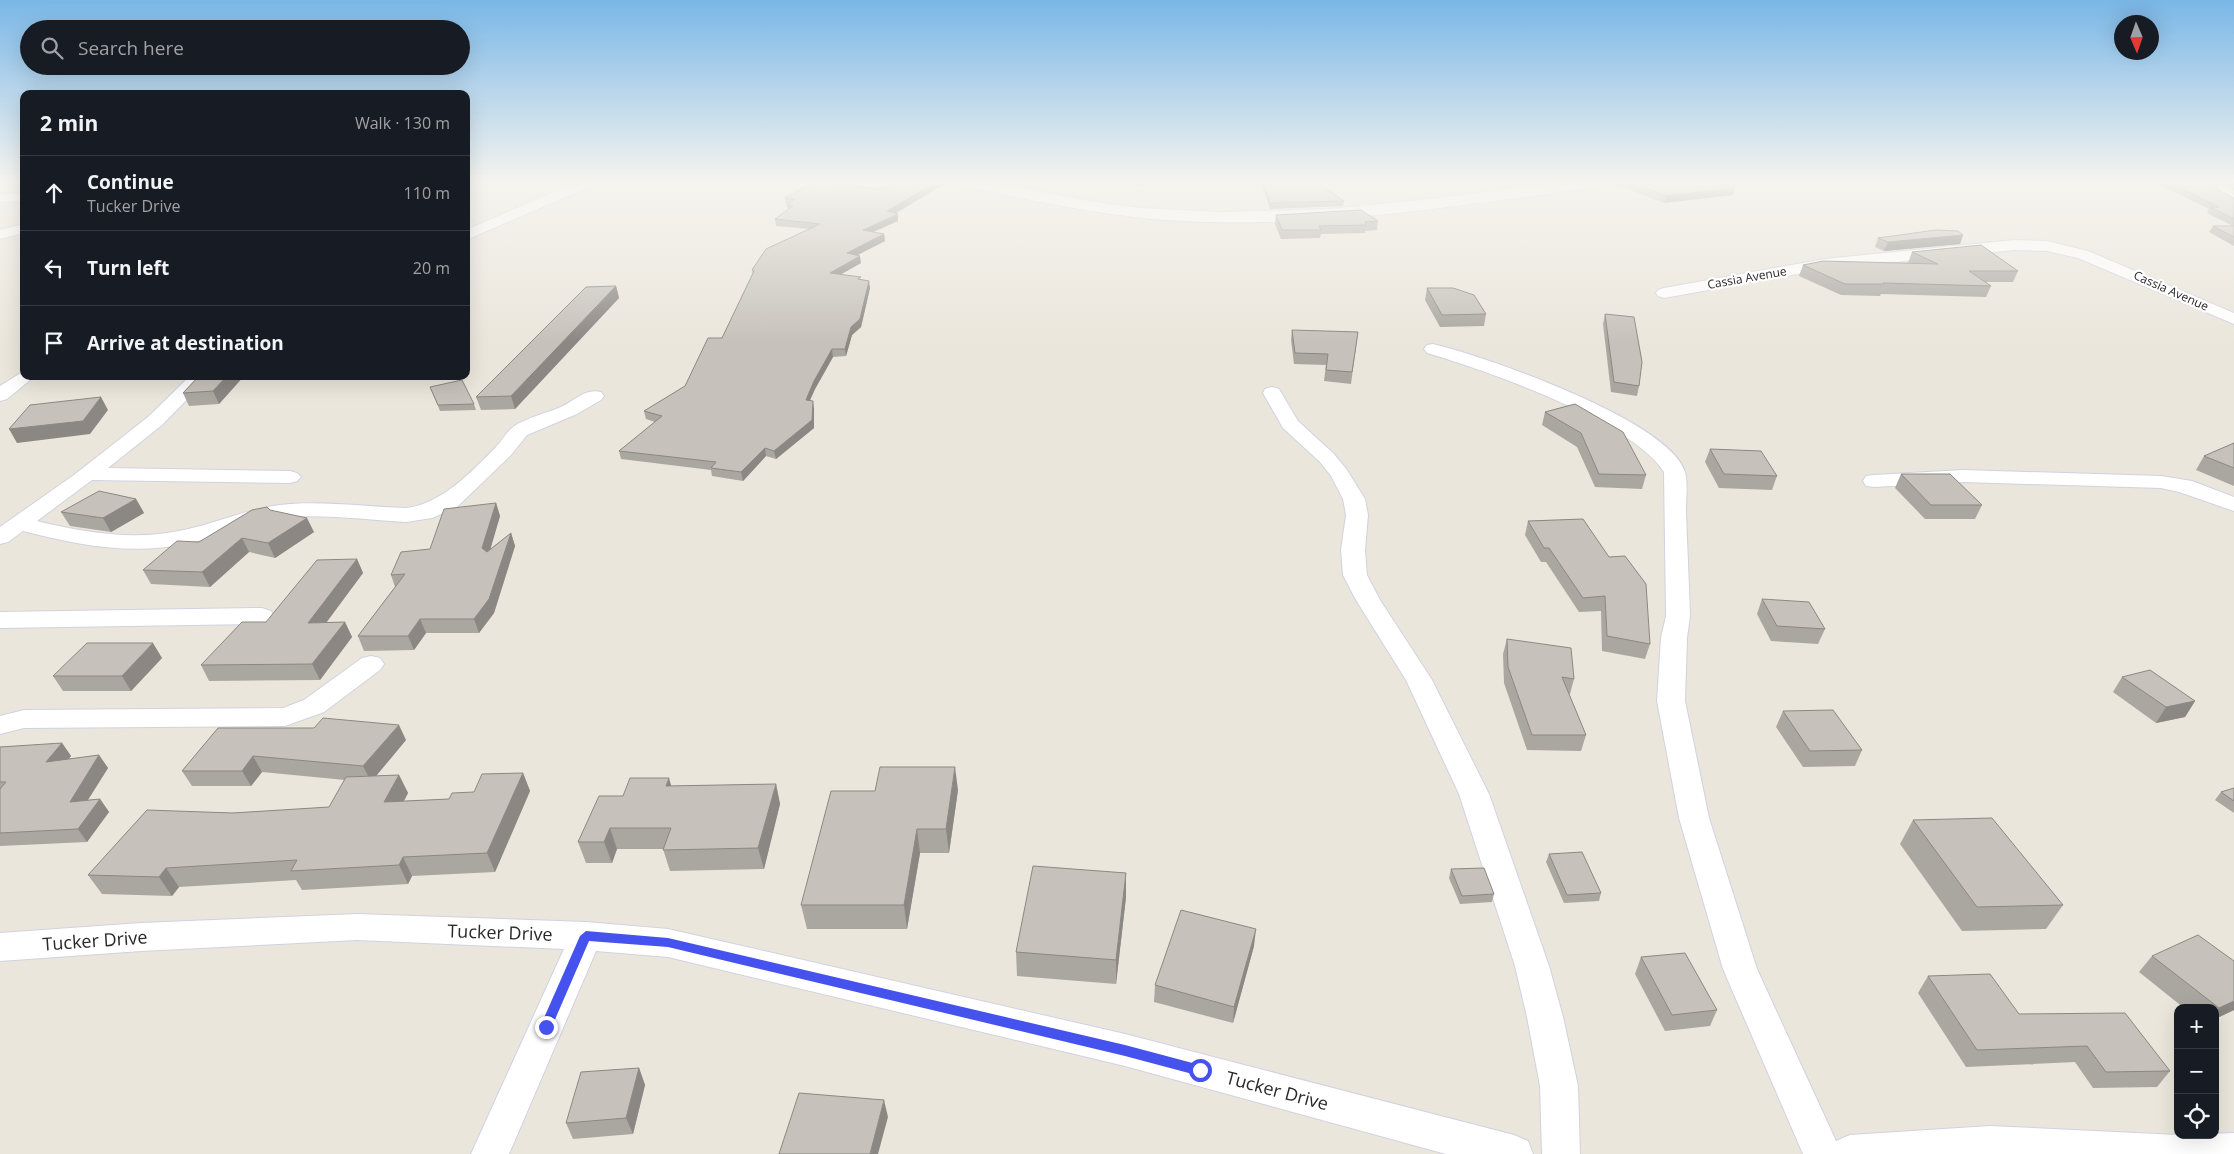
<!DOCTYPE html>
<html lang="en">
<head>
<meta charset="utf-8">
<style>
	:root { --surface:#171b24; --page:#242831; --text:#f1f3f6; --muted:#9ea1a6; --line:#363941 }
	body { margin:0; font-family:"Open Sans",sans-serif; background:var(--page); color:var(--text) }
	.controls { position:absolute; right:15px; bottom:15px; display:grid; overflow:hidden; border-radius:10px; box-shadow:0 5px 20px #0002 }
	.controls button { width:45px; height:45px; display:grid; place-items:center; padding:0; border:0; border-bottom:1px solid var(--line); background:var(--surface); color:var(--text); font:25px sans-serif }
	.compass { position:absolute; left:2114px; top:15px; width:45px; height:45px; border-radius:50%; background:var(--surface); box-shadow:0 5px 20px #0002; rotate:178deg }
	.stop { position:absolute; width:15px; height:15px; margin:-11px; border:4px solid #4552ee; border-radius:50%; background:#fff }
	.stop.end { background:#4552ee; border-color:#fff; box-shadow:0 1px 5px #0008 }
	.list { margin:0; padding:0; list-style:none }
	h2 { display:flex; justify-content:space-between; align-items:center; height:65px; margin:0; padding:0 20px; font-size:21px }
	h2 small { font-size:16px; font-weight:400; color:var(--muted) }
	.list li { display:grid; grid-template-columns:32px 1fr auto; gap:15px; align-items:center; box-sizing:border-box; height:75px; padding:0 20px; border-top:1px solid var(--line) }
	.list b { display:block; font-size:19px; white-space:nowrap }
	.list p { margin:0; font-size:16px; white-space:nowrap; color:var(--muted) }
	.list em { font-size:16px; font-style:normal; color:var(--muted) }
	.icon { flex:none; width:28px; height:28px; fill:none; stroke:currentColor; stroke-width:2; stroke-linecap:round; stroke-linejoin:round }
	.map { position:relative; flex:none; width:2234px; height:1154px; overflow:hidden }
	.search { position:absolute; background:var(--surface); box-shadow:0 5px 20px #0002; left:20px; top:20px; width:450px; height:55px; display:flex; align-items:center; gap:12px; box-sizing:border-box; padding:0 18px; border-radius:28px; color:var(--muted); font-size:19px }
	.panel { position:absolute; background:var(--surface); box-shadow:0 5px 20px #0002; left:20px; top:90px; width:450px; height:290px; border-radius:10px }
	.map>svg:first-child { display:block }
</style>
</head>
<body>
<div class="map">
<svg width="2234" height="1154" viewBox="0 0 2234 1154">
	<rect width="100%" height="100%" fill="#eae6dc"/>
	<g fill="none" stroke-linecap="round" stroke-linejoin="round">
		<g stroke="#d1d2e1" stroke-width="2">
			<g id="minor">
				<path d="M579,181H598L596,184L466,240V230Z"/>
				<path d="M2212,181H2222L2227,189L2234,194V204L2216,194L2210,183Z"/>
				<path d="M24,193V201L0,202V194Z"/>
				<path d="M24,224V233L0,239V230Z"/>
				<path d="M2014,240L2047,241L2088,251L2234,313V324L2078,258L2047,251L2014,250L1825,269L1664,298L1658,296L1656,293L1658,290L1664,288L1825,259Z"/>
				<path d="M1433,344C1484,356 1669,420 1685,472C1688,483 1686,499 1686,510C1687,545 1689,581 1690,616L1687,638L1685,701L1709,818L1757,969L1836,1141L1850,1135L1990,1126L2178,1135L2234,1133V1154H1803L1723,969L1679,818L1657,701L1661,638L1666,616L1664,472C1632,421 1485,370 1427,353L1424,349L1427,345Z"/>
				<path d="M24,371V376H35L7,399L0,401V386Z"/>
				<path d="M190,376H210L162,425L108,468L290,471L297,473L301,477L297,481L290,483L92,480L37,521C85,533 135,541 184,530C217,523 247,509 280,505C317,500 368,507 406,508C442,504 471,472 496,447C502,441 506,432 513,427C525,418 548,413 563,406C575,400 586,388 601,392L604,396L601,400L577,414L527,435L511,455L457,507L432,518L406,522C368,520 317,513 280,518C249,522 220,536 189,543C132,556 78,545 23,531L8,542L0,544V527L74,475L148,417Z"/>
				<path d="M1272,387L1279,389L1298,421L1334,454L1347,470L1365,499L1368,515L1365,550L1367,575L1380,600L1432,680L1489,794L1549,966L1563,1017L1578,1086L1580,1154H1542L1540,1086L1527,1017L1515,966L1459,794L1406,680L1356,600L1343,575L1341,550L1346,515L1343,499L1331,476L1320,462L1283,428L1263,393L1265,389Z"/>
				<path d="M1963,470L2161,476L2192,481L2234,497V511L2179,492L2161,488L1963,482L1874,487L1866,486L1863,481L1866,476L1874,475Z"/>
				<path d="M262,608L271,611L274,616L271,621L262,624L0,628V612Z"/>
				<path d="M371,656L380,658L384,664L380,670L324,712L285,726L24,728L0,734V716L24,710L283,708L304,700L362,658Z"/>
				<path d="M357,914L586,922L668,929L1125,1034L1514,1135L1528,1141L1533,1154H1446L1125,1066L668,957L596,951L509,1154H471L564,949L357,940L141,951L0,961V933L141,923Z"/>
			</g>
		</g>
		<g stroke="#d1d2e1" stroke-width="2">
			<path id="tertiary" d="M953,181H986L1089,201L1140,208L1221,212L1331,209L1440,198L1568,181H1611L1608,184L1603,186C1458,206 1313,230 1166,220C1097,215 1029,199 961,186L956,184Z"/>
		</g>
		<use href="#minor" fill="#fff" fill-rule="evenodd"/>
		<use href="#tertiary" fill="#fff" fill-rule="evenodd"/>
	</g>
	<g fill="#aaa7a1">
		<path d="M8,181H24V184Z"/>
		<path d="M1115,181H1149L1140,186Z"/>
		<path d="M1262,181H1316L1344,201L1343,206L1270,209L1262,185Z"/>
		<path d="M1612,181H1716L1735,188L1733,195L1664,203L1612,183Z"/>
		<path d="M2151,181H2213L2218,190L2234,198V246L2209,232L2213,226H2233L2207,213L2209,209Z"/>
		<path d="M2224,181H2234V191Z"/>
		<path d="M946,183L895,213L898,214V221L873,232L884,234L885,241L857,255L861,263L841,274L862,280L870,288L861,327L852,335L846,356L833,357L815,389L810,400L814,409V428L776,459L766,456L743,481L712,476L711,470L621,459L619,451L655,422L646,419L644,411L685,386L722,338L753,274L752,270L809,229L776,226L775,219L788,210L787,206L788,205L786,204L785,198Z"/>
		<path d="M1276,215L1378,221L1377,230L1365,231V233L1321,234L1320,238L1281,239L1275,224Z"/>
		<path d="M1963,235L1960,244L1884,251L1875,247L1878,238Z"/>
		<path d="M1912,252L2018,271L2013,282H1986L1991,286L1986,297L1881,294L1880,296L1841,295L1799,276L1803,265L1909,263H1908Z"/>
		<path d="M616,286L619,298L515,409L481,410L476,397Z"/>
		<path d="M1427,288L1486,314L1484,326L1440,327L1425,300Z"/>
		<path d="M1605,314L1639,386L1637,396L1611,392L1603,324Z"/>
		<path d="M1292,330L1358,332L1351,384L1324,381L1326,365L1294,364L1291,340Z"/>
		<path d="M199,376H244L219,404L189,406L183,393Z"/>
		<path d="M430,387L474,404L476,410L440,411Z"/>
		<path d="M1575,404L1646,475L1642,489L1595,487L1577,447L1542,425L1545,412Z"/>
		<path d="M2234,443V486L2196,470L2204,456Z"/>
		<path d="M1710,449L1777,476L1772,490L1719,488L1705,462Z"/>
		<path d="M1901,474L1982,505L1975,519H1925L1895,488Z"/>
		<path d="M136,499L144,513L111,532L70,526L61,512Z"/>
		<path d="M496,503L500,516L490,549L511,533L515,546L494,613L479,633H426L414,650L364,651L358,636L395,587L391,575L430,549Z"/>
		<path d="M270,510L314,532L275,558L249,552L210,587L151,584L143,570Z"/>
		<path d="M1583,519L1650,644L1645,659L1602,651L1601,611L1579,612L1546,562H1541L1525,535L1528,521Z"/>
		<path d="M357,559L363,573L326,622H345L352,637L320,680L209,681L201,665L266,622Z"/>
		<path d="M1762,599L1825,629L1818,644L1771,641L1757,614Z"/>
		<path d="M1507,639L1574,679L1570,694H1569L1586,735L1581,751L1527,750L1504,683L1503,654Z"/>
		<path d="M162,658L131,691H63L53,676Z"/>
		<path d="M2122,677L2195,701L2185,717L2156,723L2113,692Z"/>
		<path d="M1783,711L1862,750L1855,766L1803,767L1776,727Z"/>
		<path d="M218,728L406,740L376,776L399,775L408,793L404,801L449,799L474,792L523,773L530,791L495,872L412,876L408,884L302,890L296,880L179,887L172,896L102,894L88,875L233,813L329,807L345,780L262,772L251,786H192L182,771Z"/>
		<path d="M62,743L71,756L68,760L99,755L108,768L88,800L100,799L109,812L87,842L0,846V747Z"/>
		<path d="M776,784L780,804L764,869L670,871L663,849H617L612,863H586L578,842L623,796L671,786Z"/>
		<path d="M2234,788V813L2215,800L2221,792Z"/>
		<path d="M958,790L949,853H920L907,929H807L801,905L875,791Z"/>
		<path d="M1913,820L2063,905L2046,929L1962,931L1900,844Z"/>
		<path d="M1549,854L1601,893L1599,901L1564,903L1546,862Z"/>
		<path d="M1451,869L1494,894L1492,902L1460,904L1449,878Z"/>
		<path d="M1126,873V897L1116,984L1017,976L1016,952Z"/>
		<path d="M1254,946L1233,1023L1154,1002L1155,985Z"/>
		<path d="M2152,956L2234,961V1010L2215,1019V1008H2184L2139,972Z"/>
		<path d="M1641,957L1717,1010L1710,1026L1665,1031L1635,974Z"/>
		<path d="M1928,976L2019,1014L2170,1071L2157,1087L2093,1088L2075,1062L1966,1067L1918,993Z"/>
		<path d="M639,1068L645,1085L633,1134L573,1139L566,1123Z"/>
	</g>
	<g fill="#8b8883">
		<path d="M938,181H946V183L888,218L887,211Z"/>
		<path d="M1140,181H1149L1140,186Z"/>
		<path d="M1735,188L1733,195L1664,203L1666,196Z"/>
		<path d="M898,214V221L864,236L863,230Z"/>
		<path d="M884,234L885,241L848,260L847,253Z"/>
		<path d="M1963,235L1960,244L1884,251L1888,242Z"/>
		<path d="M860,256L861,263L831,280L830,273Z"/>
		<path d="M869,281L870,288L861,327L852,335L846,356L845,349L851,327Z"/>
		<path d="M616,286L619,298L515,409L511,396Z"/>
		<path d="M832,349L833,357L815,389L807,407L806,400L814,381Z"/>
		<path d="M227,376H244L219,404L213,391Z"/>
		<path d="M101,397L108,410L90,434L17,443L9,429Z"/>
		<path d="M813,401L814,409V428L776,459L774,451Z"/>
		<path d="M765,448L766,456L743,481L741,472Z"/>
		<path d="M136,499L144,513L111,532L103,518Z"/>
		<path d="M496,503L500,516L487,561L482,548Z"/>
		<path d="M307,518L314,532L275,558L268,543Z"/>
		<path d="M511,533L515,546L494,613L479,633L474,619Z"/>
		<path d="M242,538L249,552L210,587L202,572Z"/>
		<path d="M357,559L363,573L315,638L308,623Z"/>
		<path d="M420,619L426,633L414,650L408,636Z"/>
		<path d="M345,622L352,637L320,680L312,664Z"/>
		<path d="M153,643L162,658L131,691L122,676Z"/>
		<path d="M2195,701L2185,717L2156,723L2166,707Z"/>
		<path d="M399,725L406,740L371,782L363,766Z"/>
		<path d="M62,743L71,756L55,775L46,762Z"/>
		<path d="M99,755L108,768L79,814L70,802Z"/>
		<path d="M253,756L262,772L251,786L242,771Z"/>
		<path d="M955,767L958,790L949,853L946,829Z"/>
		<path d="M523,773L530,791L495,872L487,853Z"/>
		<path d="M399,775L408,793L393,821L384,802Z"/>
		<path d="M669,778L675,799L666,786Z"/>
		<path d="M776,784L780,804L764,869L758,848Z"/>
		<path d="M100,799L109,812L87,842L78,829Z"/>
		<path d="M610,828L617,849L612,863L604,842Z"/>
		<path d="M917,829L920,853L907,929L904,905Z"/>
		<path d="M403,857L412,876L408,884L399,865Z"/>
		<path d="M166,868L179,887L172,896L159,877Z"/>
		<path d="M1126,873V897L1116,984V960Z"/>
		<path d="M1256,929L1254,946L1233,1023L1234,1007Z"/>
		<path d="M2234,1001V1010L2215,1019V1013L2219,1008Z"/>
		<path d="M639,1068L645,1085L633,1134L626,1118Z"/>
		<path d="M884,1100L888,1117L878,1154H870Z"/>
	</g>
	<g fill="#c6c2bb" stroke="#8b8883">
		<path d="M815,181L881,189L903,181H938L887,211L898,214L863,230L884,234L847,253L860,256L830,273L861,277L858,279L869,281L860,319L851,327L845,349H832L814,381L806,400L813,401L812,420L774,451L765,448L741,472L711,468L716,462L619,451L662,416L644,411L685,386L708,338H722L754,271L752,270L766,249L820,224L775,219L793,206H787L795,199L785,198Z"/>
		<path d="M1262,181H1316L1344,201L1270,203Z"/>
		<path d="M1628,181H1716L1735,188L1666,196Z"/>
		<path d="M2166,181H2213L2218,190L2234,198V219L2210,207H2219Z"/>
		<path d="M1361,210L1378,221L1365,222L1366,225L1319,226L1321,230H1282L1276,215Z"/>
		<path d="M2213,226H2234V237Z"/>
		<path d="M1936,230L1958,231L1963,235L1888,242L1878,238Z"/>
		<path d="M1981,245L2018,271H1969L1991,286L1883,283L1884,284H1845L1803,265L1823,261L1938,264L1912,252Z"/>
		<path d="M616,286L511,396L476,397L586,287Z"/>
		<path d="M1427,288H1453L1474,295L1486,314L1442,315Z"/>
		<path d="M1605,314L1634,317L1642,362L1639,386L1614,382Z"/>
		<path d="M1292,330L1358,332L1352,372L1326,370L1328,354L1295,353Z"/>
		<path d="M199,376H227L213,391L183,393Z"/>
		<path d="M462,380L474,404L438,405L430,387Z"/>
		<path d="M101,397L83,421L9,429L30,405Z"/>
		<path d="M1575,404L1623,432L1646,475L1599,474L1581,433L1545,412Z"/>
		<path d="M2234,443V468L2204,456Z"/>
		<path d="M1710,449L1761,451L1777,476L1724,474Z"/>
		<path d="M1901,474H1950L1982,505H1931Z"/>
		<path d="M99,491L136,499L103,518L61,512Z"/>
		<path d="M496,503L482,548L487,552L511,533L489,599L474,619H420L408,636H358L405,574L391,575L401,552L430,549L444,509Z"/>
		<path d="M267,507L270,510L307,518L268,543L242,538L202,572L143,570L177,541L199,542L252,510Z"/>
		<path d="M1583,519L1609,557L1625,556L1646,584L1650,644L1607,636L1605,596L1583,598L1549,548H1544L1528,521Z"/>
		<path d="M357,559L308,623L345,622L312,664L201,665L242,622H266L317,560Z"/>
		<path d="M1762,599L1809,602L1825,629L1777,626Z"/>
		<path d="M1507,639L1571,648L1574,679L1562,677L1586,735H1532L1508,667Z"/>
		<path d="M87,643H153L122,676H53Z"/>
		<path d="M2150,670L2195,701L2166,707L2122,677Z"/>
		<path d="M1833,710L1862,750L1810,751L1783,711Z"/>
		<path d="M323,718L399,725L363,766L253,756L242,771H182L218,728H314Z"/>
		<path d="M62,743L46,762L99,755L70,802L100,799L78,829L0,833V789L6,782H0V747Z"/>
		<path d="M880,767H955L946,829H917L904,905H801L831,791H875Z"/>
		<path d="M523,773L487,853L403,857L399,865L291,871L297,860L166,868L159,877L88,875L147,810L233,813L329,807L346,777L399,775L384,802L449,799L452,793L474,792L482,774Z"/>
		<path d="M630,778H669L666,786L776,784L758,848L663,850L671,828H610L604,842H578L599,796H623Z"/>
		<path d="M2234,788V801L2221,792Z"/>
		<path d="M1992,818L2063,905L1977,907L1913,820Z"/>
		<path d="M1582,852L1601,893L1567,895L1549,854Z"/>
		<path d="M1033,866L1126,873L1116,960L1016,952Z"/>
		<path d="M1484,868L1494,894L1462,896L1451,869Z"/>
		<path d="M1181,910L1256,929L1234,1007L1155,985Z"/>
		<path d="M2198,935L2234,961V1001L2219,1008L2152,956Z"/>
		<path d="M1685,953L1717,1010L1672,1015L1641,957Z"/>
		<path d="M1990,974L2019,1014L2125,1013L2170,1071L2106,1072L2087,1046L1977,1050L1928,976Z"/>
		<path d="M639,1068L626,1118L566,1123L581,1072Z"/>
		<path d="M799,1093L884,1100L870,1154H779Z"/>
	</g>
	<linearGradient id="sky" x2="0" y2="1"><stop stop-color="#7ab7e7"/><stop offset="0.53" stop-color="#f6f4ef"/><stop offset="1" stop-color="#f6f4ef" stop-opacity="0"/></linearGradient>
	<rect width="2234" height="343" fill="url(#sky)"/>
	<path fill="#4552ee" d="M586,931L668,938L1125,1045L1200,1065L1204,1066L1206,1070L1204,1074L1200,1076L1125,1056L668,947L589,941L550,1031L546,1032L542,1031L540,1027L580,936Z"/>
	<g text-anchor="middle" stroke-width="4.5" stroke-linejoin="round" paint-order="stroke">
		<g font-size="12" fill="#292929" stroke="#fff">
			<text transform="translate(1747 278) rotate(-10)" y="4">Cassia Avenue</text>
			<text transform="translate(2171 291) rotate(24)" y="4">Cassia Avenue</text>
		</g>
		<g font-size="18" fill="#292929" stroke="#fff">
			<text transform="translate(500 933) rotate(2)" y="6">Tucker Drive</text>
			<text transform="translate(95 941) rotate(-4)" y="6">Tucker Drive</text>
			<text transform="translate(1277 1091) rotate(15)" y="6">Tucker Drive</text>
		</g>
	</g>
</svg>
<div class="controls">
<button>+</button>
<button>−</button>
<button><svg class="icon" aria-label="locate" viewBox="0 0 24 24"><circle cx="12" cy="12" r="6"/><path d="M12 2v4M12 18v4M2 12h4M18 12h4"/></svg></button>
</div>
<svg class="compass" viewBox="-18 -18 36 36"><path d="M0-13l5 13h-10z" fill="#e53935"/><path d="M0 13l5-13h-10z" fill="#9ea1a6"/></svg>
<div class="stop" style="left:1200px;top:1070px"></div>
<div class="stop end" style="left:546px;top:1027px"></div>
<div class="search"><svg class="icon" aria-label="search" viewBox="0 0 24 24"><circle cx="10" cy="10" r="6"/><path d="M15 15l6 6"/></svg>Search here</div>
<section class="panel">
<h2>2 min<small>Walk · 130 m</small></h2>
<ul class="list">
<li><svg class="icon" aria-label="ahead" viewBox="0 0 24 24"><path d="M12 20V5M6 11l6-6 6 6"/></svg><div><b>Continue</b><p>Tucker Drive</p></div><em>110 m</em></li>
<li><svg class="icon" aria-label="left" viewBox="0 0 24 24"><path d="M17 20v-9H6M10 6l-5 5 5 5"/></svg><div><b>Turn left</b></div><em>20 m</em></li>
<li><svg class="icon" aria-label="arrive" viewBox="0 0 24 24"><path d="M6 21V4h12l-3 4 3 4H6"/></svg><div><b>Arrive at destination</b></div></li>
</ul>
</section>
</div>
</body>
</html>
